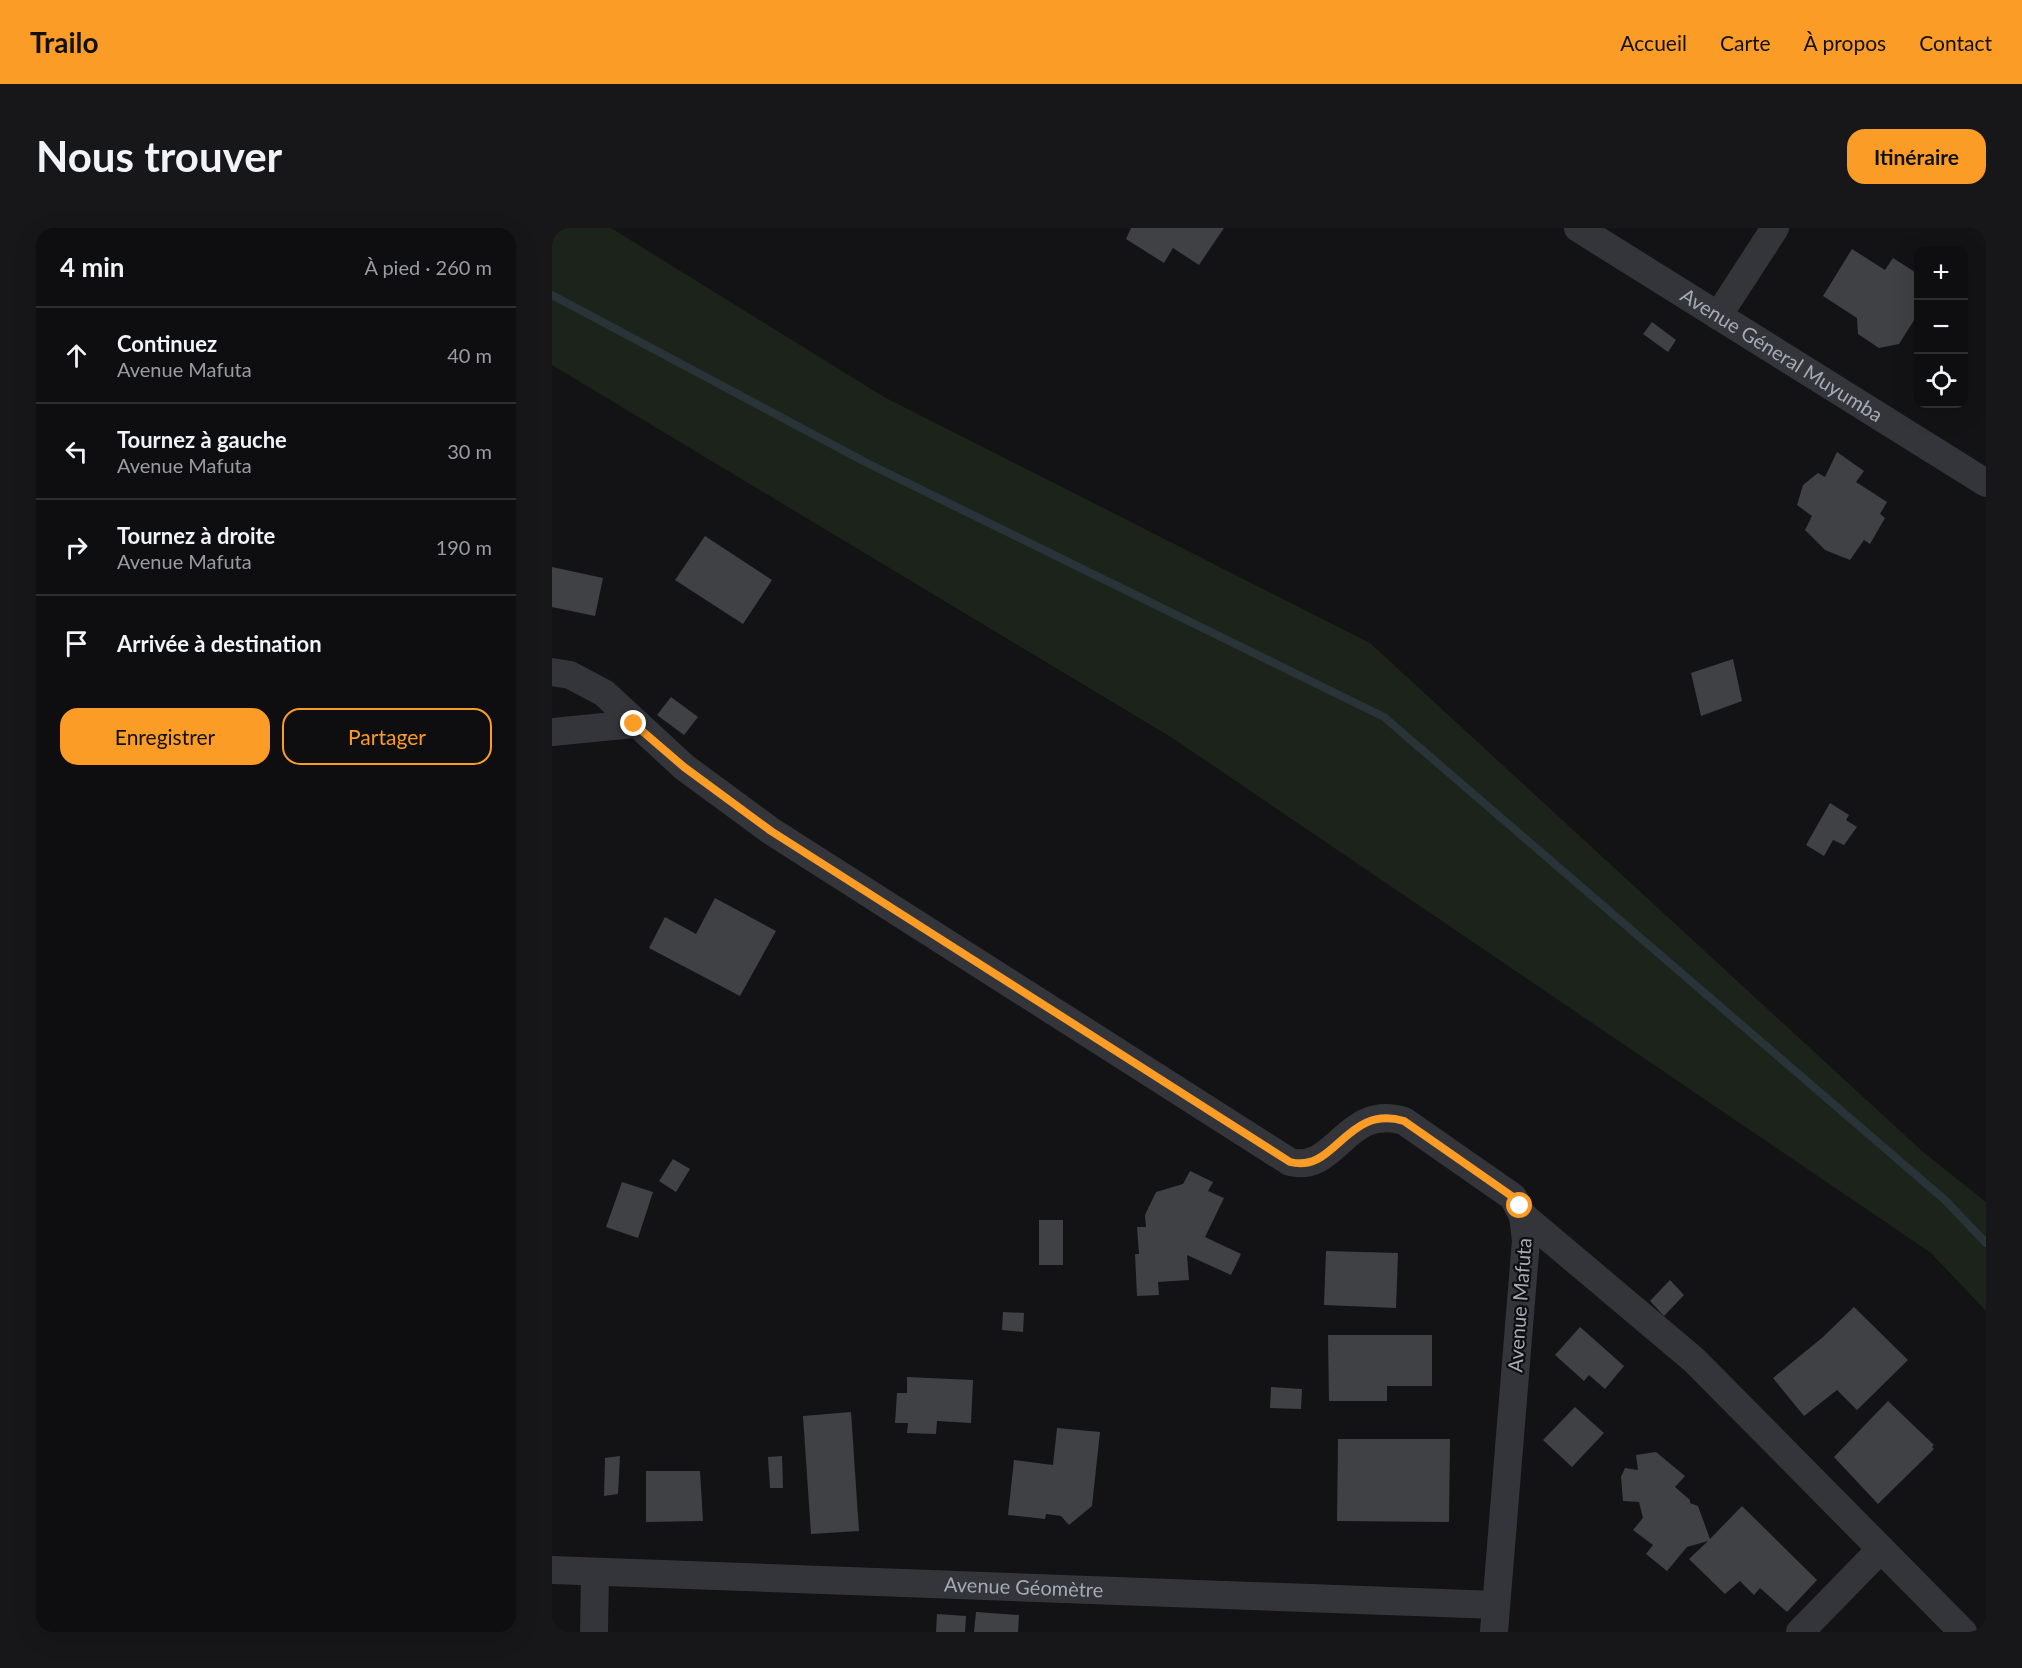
<!DOCTYPE html>
<html lang="fr">
<head>
<meta charset="utf-8">
<style>
	:root { --surface:#0e0e10; --page:#171719; --text:#f1f3f6; --muted:#9b9c9f; --line:#2e2e30; --accent:#fa9c26 }
	body { margin:0; font-family:Lato,sans-serif; background:var(--page); color:var(--text) }
	.controls { position:absolute; right:18px; top:18px; display:grid; overflow:hidden; border-radius:12px; box-shadow:0 6px 24px #0002 }
	.controls button { width:54px; height:54px; display:grid; place-items:center; padding:0; border:0; border-bottom:2px solid var(--line); background:var(--surface); color:var(--text); font:30px sans-serif }
	.stop { position:absolute; width:18px; height:18px; margin:-14px; border:4px solid #fa9c26; border-radius:50%; background:#fff }
	.stop.end { background:#fa9c26; border-color:#fff; box-shadow:0 2px 6px #0008 }
	.list { margin:0; padding:0; list-style:none }
	h2 { display:flex; justify-content:space-between; align-items:center; height:78px; margin:0; padding:0 24px; font-size:26px }
	h2 small { font-size:20px; font-weight:400; color:var(--muted) }
	.list li { display:grid; grid-template-columns:39px 1fr auto; gap:18px; align-items:center; box-sizing:border-box; height:96px; padding:0 24px; border-top:2px solid var(--line) }
	.list b { display:block; font-size:22px; white-space:nowrap }
	.list p { margin:0; font-size:20px; white-space:nowrap; color:var(--muted) }
	.list em { font-size:20px; font-style:normal; color:var(--muted) }
	.actions { display:flex; gap:12px; padding:18px 24px }
	.actions a { flex:1; padding:14px 0; border:2px solid var(--accent); border-radius:18px; text-align:center; font-size:21px; color:var(--accent) }
	.actions .main { background:var(--accent); color:#111 }
	.icon { flex:none; width:33px; height:33px; fill:none; stroke:currentColor; stroke-width:2; stroke-linecap:round; stroke-linejoin:round }
	.map { position:relative; flex:none; width:1434px; height:1404px; overflow:hidden; border-radius:18px }
	header { display:flex; align-items:center; gap:36px; box-sizing:border-box; height:84px; padding:0 30px; background:var(--accent); color:#111 }
	header strong { font-size:28px }
	nav { display:flex; gap:33px; margin-inline-start:auto; font-size:21px }
	.intro { display:flex; align-items:center; justify-content:space-between; box-sizing:border-box; height:144px; padding:0 36px }
	h1 { margin:0; font-size:42px }
	.button { padding:15px 27px; border-radius:18px; background:var(--accent); color:#111; font-size:21px; font-weight:700 }
	main { display:flex; gap:36px; padding:0 36px }
	aside { flex:1; background:var(--surface); border-radius:18px; box-shadow:0 6px 24px #0002 }
	.map>svg:first-child { display:block }
</style>
</head>
<body>
<header>
<strong>Trailo</strong>
<nav><a>Accueil</a><a>Carte</a><a>À propos</a><a>Contact</a></nav>
</header>
<div class="intro"><h1>Nous trouver</h1><a class="button">Itinéraire</a></div>
<main>
<aside>
<h2>4 min<small>À pied · 260 m</small></h2>
<ul class="list">
<li><svg class="icon" aria-label="ahead" viewBox="0 0 24 24"><path d="M12 20V5M6 11l6-6 6 6"/></svg><div><b>Continuez</b><p>Avenue Mafuta</p></div><em>40 m</em></li>
<li><svg class="icon" aria-label="left" viewBox="0 0 24 24"><path d="M17 20v-9H6M10 6l-5 5 5 5"/></svg><div><b>Tournez à gauche</b><p>Avenue Mafuta</p></div><em>30 m</em></li>
<li><svg class="icon" aria-label="right" viewBox="0 0 24 24"><path d="M7 20v-9h11M14 6l5 5-5 5"/></svg><div><b>Tournez à droite</b><p>Avenue Mafuta</p></div><em>190 m</em></li>
<li><svg class="icon" aria-label="arrive" viewBox="0 0 24 24"><path d="M6 21V4h12l-3 4 3 4H6"/></svg><div><b>Arrivée à destination</b></div></li>
</ul>
<div class="actions"><a class="main">Enregistrer</a><a>Partager</a></div>
</aside>
<div class="map">
<svg width="1434" height="1404" viewBox="0 0 1434 1404">
	<rect width="100%" height="100%" fill="#131315"/>
	<path fill="#1b231b" d="M0,0H59L332,169L818,415L1371,924L1434,974V1083L1379,1025L622,511L0,137Z"/>
	<g fill="none" stroke-linecap="round" stroke-linejoin="round">
		<path stroke="#293439" stroke-width="8" d="M0,67L315,235L832,489L1393,972L1434,1015"/>
	</g>
	<g fill="#3f4145">
		<path d="M579,0H672L647,37L621,20L612,35L574,11Z"/>
		<path d="M1300,21L1333,42L1341,30L1366,46L1364,61L1366,63V86L1347,116L1327,120L1306,106L1305,90L1271,68Z"/>
		<path d="M1100,94L1124,112L1116,124L1091,106Z"/>
		<path d="M1285,224L1312,243L1304,254L1335,274L1328,286L1333,290L1318,316L1312,312L1298,332L1273,322L1253,302L1260,288L1245,277L1251,257L1266,245L1273,249Z"/>
		<path d="M153,308L220,352L191,396L123,352Z"/>
		<path d="M0,339L51,350L43,388L0,379Z"/>
		<path d="M1181,431L1190,473L1149,488L1139,445Z"/>
		<path d="M119,469L146,489L132,507L105,487Z"/>
		<path d="M1278,575L1297,587L1294,592L1305,599L1292,617L1281,612L1272,628L1254,617Z"/>
		<path d="M163,670L224,703L188,768L97,720L113,689L144,706Z"/>
		<path d="M121,931L138,941L124,964L107,953Z"/>
		<path d="M638,943L661,954L656,963L672,970L653,1009L689,1026L679,1047L635,1027L637,1052L606,1054L607,1067L585,1068L583,1026H587L585,999H594L593,987L604,964L631,956Z"/>
		<path d="M70,954L101,964L86,1010L54,999Z"/>
		<rect x="487" y="992" width="24" height="45"/>
		<path d="M774,1023L846,1025L844,1080L772,1077Z"/>
		<path d="M1118,1052L1132,1067L1112,1088L1098,1073Z"/>
		<path d="M1302,1079L1356,1132L1305,1182L1285,1162L1252,1188L1221,1150L1271,1109Z"/>
		<path d="M451,1084L472,1085L471,1104L450,1102Z"/>
		<path d="M1028,1099L1072,1138L1053,1161L1037,1147L1032,1153L1003,1127Z"/>
		<path d="M776,1107H880V1158H835V1173H777Z"/>
		<path d="M355,1149L421,1152L419,1195L385,1193L384,1206L355,1205L356,1195H343L345,1165H355Z"/>
		<path d="M719,1159L750,1161L749,1181L718,1180Z"/>
		<path d="M1336,1173L1382,1217L1380,1219L1382,1221L1326,1276L1282,1229Z"/>
		<path d="M1023,1179L1052,1205L1020,1239L991,1212Z"/>
		<path d="M299,1184L307,1303L259,1306L251,1188Z"/>
		<path d="M505,1200L548,1204L540,1278L517,1297L509,1288L494,1286L493,1291L456,1287L462,1232L501,1237Z"/>
		<path d="M786,1211H898L897,1294L785,1293Z"/>
		<path d="M1104,1224L1133,1248L1123,1259L1138,1272V1275L1146,1278L1158,1311L1190,1278L1265,1352L1235,1384L1208,1360L1202,1367L1188,1353L1173,1366L1137,1331L1156,1313L1135,1319L1115,1343L1094,1326L1101,1317L1081,1302L1091,1290L1087,1274L1071,1273L1069,1249L1073,1240L1086,1242L1084,1227Z"/>
		<path d="M68,1228L66,1266L52,1268L53,1230Z"/>
		<path d="M230,1228L231,1260H218L216,1229Z"/>
		<path d="M94,1243H148L151,1293L94,1294Z"/>
		<path d="M424,1384L467,1387L466,1404H422Z"/>
		<path d="M385,1386L414,1388L413,1404H384Z"/>
	</g>
	<g fill="none" stroke-linecap="round" stroke-linejoin="round">
		<g stroke="#34353a" stroke-width="28">
			<path id="s1" d="M1026,0L1434,255"/>
			<path d="M1166,88L1223,0"/>
			<path d="M0,444L18,447L52,465L132,539L219,603L738,934C784,946 794,875 852,893L961,969L971,988L974,1012L942,1404"/>
			<path d="M0,504L82,496"/>
			<path d="M971,988L1142,1132L1411,1404"/>
			<path id="s2" d="M0,1342L944,1377"/>
			<path d="M42,1404L43,1345"/>
			<path d="M1248,1404L1329,1321"/>
		</g>
	</g>
	<g fill="none" stroke-linecap="round" stroke-linejoin="round">
		<path stroke="#fa9c26" stroke-width="8" d="M82,496L132,539L219,603L738,934C784,946 793,876 852,893L961,969L968,978"/>
	</g>
	<g text-anchor="middle" stroke-width="4.5" stroke-linejoin="round" paint-order="stroke">
		<g font-size="20" fill="#a4abb6" stroke="#0e0e10">
			<text dy="7" stroke="none"><textPath href="#s1" startOffset="240">Avenue Géneral Muyumba</textPath></text>
			<text transform="translate(968 1077) rotate(-86)" y="7">Avenue Mafuta</text>
			<text dy="7" stroke="none"><textPath href="#s2" startOffset="472">Avenue Géomètre</textPath></text>
		</g>
	</g>
</svg>
<div class="controls">
<button>+</button>
<button>−</button>
<button><svg class="icon" aria-label="locate" viewBox="0 0 24 24"><circle cx="12" cy="12" r="6"/><path d="M12 2v4M12 18v4M2 12h4M18 12h4"/></svg></button>
</div>
<div class="stop" style="left:968px;top:978px"></div>
<div class="stop end" style="left:82px;top:496px"></div>
</div>
</main>
</body>
</html>
